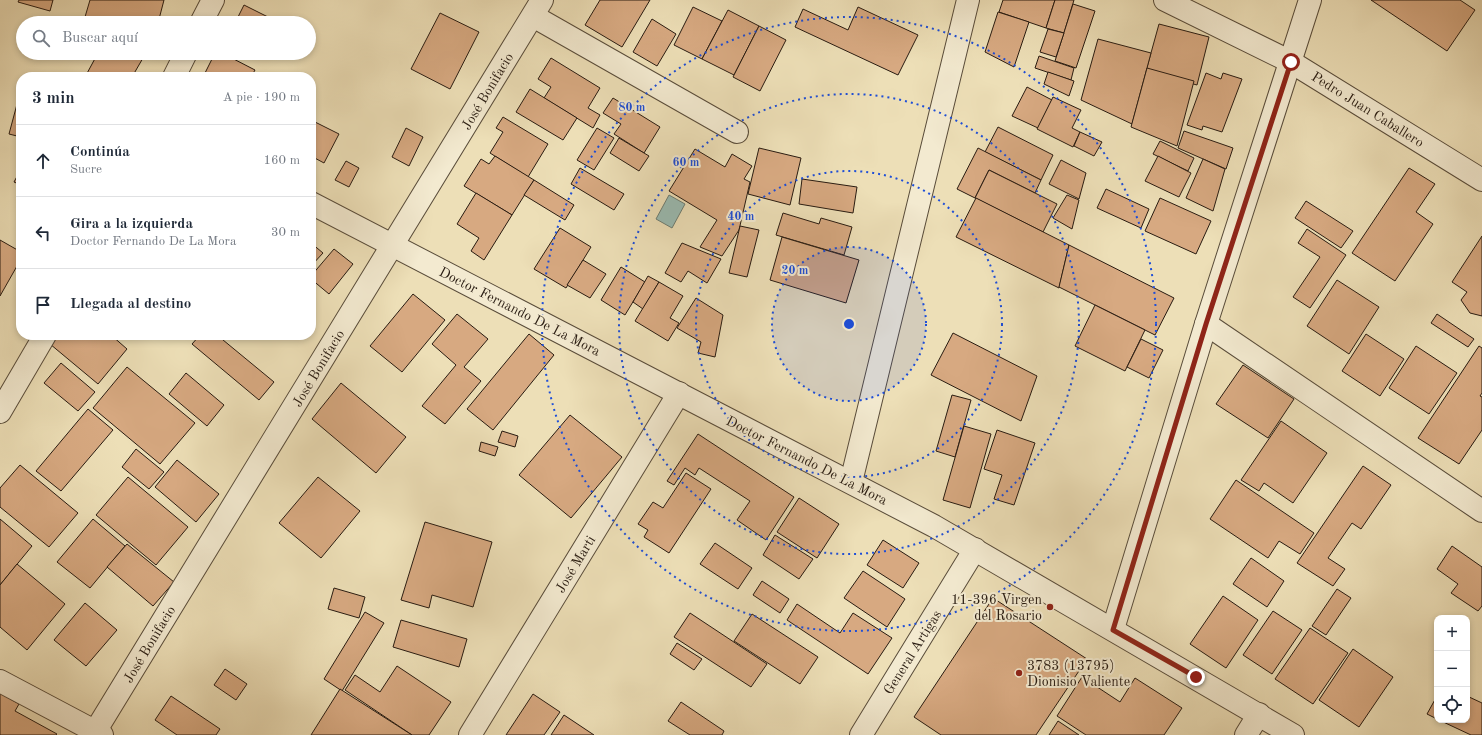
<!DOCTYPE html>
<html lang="es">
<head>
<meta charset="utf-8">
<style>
	:root { --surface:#fff; --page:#f2f2f3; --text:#1f2937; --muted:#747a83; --line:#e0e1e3 }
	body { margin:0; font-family:"Old Standard TT",serif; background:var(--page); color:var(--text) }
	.controls { position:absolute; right:12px; bottom:12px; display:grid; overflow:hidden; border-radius:8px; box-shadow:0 2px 6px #0003 }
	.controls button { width:36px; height:36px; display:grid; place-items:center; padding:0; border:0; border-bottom:1px solid var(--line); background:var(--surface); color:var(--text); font:20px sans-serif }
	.stop { position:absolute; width:12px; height:12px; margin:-9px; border:3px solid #8f2418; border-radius:50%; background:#fff }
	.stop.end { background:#8f2418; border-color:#fff; box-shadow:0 1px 4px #0008 }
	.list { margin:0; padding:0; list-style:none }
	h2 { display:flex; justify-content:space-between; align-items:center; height:52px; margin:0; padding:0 16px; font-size:17px }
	h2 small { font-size:13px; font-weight:400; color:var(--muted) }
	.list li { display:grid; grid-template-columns:26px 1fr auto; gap:12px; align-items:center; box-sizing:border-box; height:72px; padding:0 16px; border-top:1px solid var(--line) }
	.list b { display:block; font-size:15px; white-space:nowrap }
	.list p { margin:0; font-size:13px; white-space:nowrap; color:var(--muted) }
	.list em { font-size:13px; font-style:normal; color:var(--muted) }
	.icon { flex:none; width:22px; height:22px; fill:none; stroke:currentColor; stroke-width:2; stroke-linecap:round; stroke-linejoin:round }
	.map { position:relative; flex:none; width:1482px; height:735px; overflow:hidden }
	.search { position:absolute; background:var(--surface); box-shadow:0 2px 6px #0003; left:16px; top:16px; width:300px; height:44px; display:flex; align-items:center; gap:10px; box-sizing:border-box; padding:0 14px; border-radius:22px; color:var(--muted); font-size:15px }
	.panel { position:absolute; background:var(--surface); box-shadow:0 2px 6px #0003; left:16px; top:72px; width:300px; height:268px; border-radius:16px }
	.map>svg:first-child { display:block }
</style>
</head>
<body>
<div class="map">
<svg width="1482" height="735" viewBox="0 0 1482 735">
	<rect width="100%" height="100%" fill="#eddfb7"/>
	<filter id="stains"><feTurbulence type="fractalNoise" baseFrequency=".005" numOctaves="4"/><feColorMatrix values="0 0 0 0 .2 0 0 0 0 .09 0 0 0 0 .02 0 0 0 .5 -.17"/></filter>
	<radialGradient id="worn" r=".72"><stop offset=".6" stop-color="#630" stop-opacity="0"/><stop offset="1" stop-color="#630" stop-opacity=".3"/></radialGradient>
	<path fill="#9abcb3" stroke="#6c7c72" d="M669,195L685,204L672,228L656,219Z"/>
	<g fill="#d7a981" stroke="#281b11">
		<path d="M19,0H53L50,11L18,2Z"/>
		<path d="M90,0H164L158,23H106L85,17Z"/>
		<path d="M600,0H650L622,47L585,25Z"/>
		<path d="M1003,0H1055L1046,28L999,12Z"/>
		<path d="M1055,0H1074L1064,33L1046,28Z"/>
		<path d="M1371,0H1460L1475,10L1447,51Z"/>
		<path d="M1073,4L1095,11L1076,68L1055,61Z"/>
		<path d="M244,5L280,23H235Z"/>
		<path d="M693,7L722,21L702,59L674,45Z"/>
		<path d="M858,7L918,35L898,75L795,27L803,9L848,30Z"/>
		<path d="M728,10L759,26L734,75L702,59Z"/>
		<path d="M998,12L1029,22L1014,67L985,52Z"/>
		<path d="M440,13L479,32L450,89L411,69Z"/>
		<path d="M652,19L676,34L657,66L633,52Z"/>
		<path d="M1159,24L1209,37L1197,85L1146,71Z"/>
		<path d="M759,26L786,40L760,91L733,77Z"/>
		<path d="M1048,29L1064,33L1056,57L1040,52Z"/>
		<path d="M1098,39L1151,53L1132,124L1081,100Z"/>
		<path d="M98,53H134L143,58L132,77H85Z"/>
		<path d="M215,53H222L255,70L251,77H203Z"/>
		<path d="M242,53H268L266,58L258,54L255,59Z"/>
		<path d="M1039,56L1074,68L1071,80L1035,68Z"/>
		<path d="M551,58L600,88L588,108L600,115L593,128L544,98L551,87L538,79Z"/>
		<path d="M1147,68L1194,81L1177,146L1131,127Z"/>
		<path d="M1048,72L1074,81L1069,96L1044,84Z"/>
		<path d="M1206,73L1221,79L1223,73L1242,79L1222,132L1203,126L1202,130L1187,125Z"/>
		<path d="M1027,87L1052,100L1038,128L1012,116Z"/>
		<path d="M530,89L577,118L563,140L516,112Z"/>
		<path d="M20,93L21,94V137L9,134Z"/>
		<path d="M1053,97L1081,110L1072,128L1080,132L1073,147L1037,129Z"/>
		<path d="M613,98L660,127L644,153L614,134L621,124L603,113Z"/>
		<path d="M503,117L548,144L528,177L490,153L503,132L496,128Z"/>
		<path d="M311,120L339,134L324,163L311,156Z"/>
		<path d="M998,127L1053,155L1041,180L985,152Z"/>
		<path d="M406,128L423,137L409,166L392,157Z"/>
		<path d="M597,128L614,138L594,170L577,160Z"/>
		<path d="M1184,131L1233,148L1226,169L1178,148Z"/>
		<path d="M1080,132L1102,142L1094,156L1074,146Z"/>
		<path d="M619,138L649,156L639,171L610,153Z"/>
		<path d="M1160,141L1194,158L1188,171L1153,154Z"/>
		<path d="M759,148L801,158L790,205L748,194Z"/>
		<path d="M978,148L1041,180L1035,193L989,170L975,198L957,189Z"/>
		<path d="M695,149L725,167L732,154L752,166L744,179L750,182L739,230L722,256L700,247L717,220L669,191Z"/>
		<path d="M495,156L534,180L512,215L464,186L481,159L489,164Z"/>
		<path d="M1158,156L1191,173L1179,197L1145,181Z"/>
		<path d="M1203,159L1225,169L1213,211L1186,198Z"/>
		<path d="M1061,160L1086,173L1079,199L1049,184Z"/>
		<path d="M346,161L359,168L349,187L335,180Z"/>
		<path d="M580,168L624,194L614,210L571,184Z"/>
		<path d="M1409,168L1435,184L1416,212L1433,224L1395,281L1352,253Z"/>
		<path d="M21,169V185L14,182Z"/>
		<path d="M989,170L1057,204L1043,232L975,198Z"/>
		<path d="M802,179L857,187L853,213L799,204Z"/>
		<path d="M534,180L574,205L565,220L524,195Z"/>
		<path d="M1106,189L1149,209L1141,228L1097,208Z"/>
		<path d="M476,193L512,215L484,260L471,251L479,238L457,224Z"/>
		<path d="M1067,195L1079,200L1072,229L1053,218Z"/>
		<path d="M976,198L1069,245L1059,288L956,237Z"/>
		<path d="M1160,198L1211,221L1196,254L1145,231Z"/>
		<path d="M1306,201L1353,231L1341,248L1295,218Z"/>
		<path d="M783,213L819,224L821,218L852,227L844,255L776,235Z"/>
		<path d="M740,226L759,230L747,277L729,273Z"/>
		<path d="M560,228L591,247L566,288L534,269Z"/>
		<path d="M1307,229L1346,255L1310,308L1293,297L1320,257L1298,243Z"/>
		<path d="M1482,236V316L1470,313L1461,300L1467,292L1452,282Z"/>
		<path d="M782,237L859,260L846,303L770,280Z"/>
		<path d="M0,240L21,252V259L0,296Z"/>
		<path d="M311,243L323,253L311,266Z"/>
		<path d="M682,243L721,259L707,283L688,271L681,282L665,273Z"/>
		<path d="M1069,245L1174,298L1155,335L1059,287Z"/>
		<path d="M334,249L353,264L329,294L311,279V276Z"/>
		<path d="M583,260L606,274L590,298L567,285Z"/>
		<path d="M621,267L645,282L625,315L601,300Z"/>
		<path d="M648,276L659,282L643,309L633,302Z"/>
		<path d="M1337,280L1379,307L1349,354L1307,326Z"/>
		<path d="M659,282L683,296L670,318L679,323L668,341L635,321Z"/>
		<path d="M413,294L445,320L402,372L370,346Z"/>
		<path d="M696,298L723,315L715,357L698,353L701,342L677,328Z"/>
		<path d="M1095,305L1145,330L1125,371L1075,346Z"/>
		<path d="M457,314L488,339L464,367L481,381L445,424L422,406L456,365L432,344Z"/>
		<path d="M1437,314L1474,339L1468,347L1431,323Z"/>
		<path d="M953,333L1037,376L1021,421L931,375Z"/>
		<path d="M529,334L554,355L493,430L467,409Z"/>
		<path d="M1366,334L1404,359L1380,396L1342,371Z"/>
		<path d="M58,335H111L127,349L98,384L50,344Z"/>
		<path d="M200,335H217L274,382L259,400L192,344Z"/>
		<path d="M1141,339L1163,350L1149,378L1127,367Z"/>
		<path d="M1416,346L1457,373L1429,414L1389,388Z"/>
		<path d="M1479,346L1482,348V393L1480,396L1482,397V430L1459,464L1418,438Z"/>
		<path d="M61,363L95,392L78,411L44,383Z"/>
		<path d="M1243,365L1294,399L1268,438L1216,404Z"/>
		<path d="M127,367L195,423L160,464L93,408Z"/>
		<path d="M186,373L224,405L207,426L169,394Z"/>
		<path d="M341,383L406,437L376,473L312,419Z"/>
		<path d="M952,395L971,400L955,457L936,451Z"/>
		<path d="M88,409L113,430L61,491L36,471Z"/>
		<path d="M570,415L622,457L571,518L519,475Z"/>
		<path d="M1281,421L1327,453L1293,503L1264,483L1259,491L1241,480Z"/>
		<path d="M964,426L991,434L970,508L943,500Z"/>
		<path d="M997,430L1035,443L1014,505L994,499L1002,475L984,469Z"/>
		<path d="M502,431L518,436L515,447L498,442Z"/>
		<path d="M698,434L794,497L766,540L737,520L750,501L699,468L695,475L685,468L674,485L667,481Z"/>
		<path d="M481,442L498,447L495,456L479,451Z"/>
		<path d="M136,449L164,472L149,489L122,467Z"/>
		<path d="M177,460L219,494L196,522L155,487Z"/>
		<path d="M20,465L78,513L49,547L0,507V488Z"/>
		<path d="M1363,466L1391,485L1361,529L1352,523L1328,558L1345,569L1333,586L1297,563Z"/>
		<path d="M686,473L711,489L669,553L644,537L648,530L638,524L653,502L663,508Z"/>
		<path d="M128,477L188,527L156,565L96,515Z"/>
		<path d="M318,477L360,511L321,558L279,523Z"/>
		<path d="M1236,480L1314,533L1300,554L1279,541L1268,558L1210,519Z"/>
		<path d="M799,498L839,524L817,558L777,532Z"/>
		<path d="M0,519L32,546L0,585Z"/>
		<path d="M93,519L125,546L90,588L57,562Z"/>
		<path d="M425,522L492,542L473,607L432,595L429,608L401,600Z"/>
		<path d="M775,535L813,559L799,579L763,555Z"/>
		<path d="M883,540L919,563L903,588L867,565Z"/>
		<path d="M715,543L752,568L738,589L700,564Z"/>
		<path d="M127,544L174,582L153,606L107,567Z"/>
		<path d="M1452,546L1482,567V606L1478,611L1451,593L1458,584L1437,569Z"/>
		<path d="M1251,558L1284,581L1267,607L1233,584Z"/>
		<path d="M17,564L65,604L27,650L0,627V585Z"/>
		<path d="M863,571L905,599L887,627L844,598Z"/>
		<path d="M762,581L789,599L780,613L753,595Z"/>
		<path d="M334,588L365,597L359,618L328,609Z"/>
		<path d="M1337,589L1351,598L1326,635L1312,626Z"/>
		<path d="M1223,596L1258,620L1226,668L1190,644Z"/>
		<path d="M993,598L1087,659L1036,735H941L914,717Z"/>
		<path d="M85,603L117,630L86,666L54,640Z"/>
		<path d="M797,604L840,633L853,613L892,638L868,674L787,620Z"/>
		<path d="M1273,611L1302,630L1272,674L1243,655Z"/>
		<path d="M365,612L384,623L342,691L324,679Z"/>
		<path d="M690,613L767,664L751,687L674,637Z"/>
		<path d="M752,614L818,657L800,684L734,641Z"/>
		<path d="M401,620L467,639L459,667L393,647Z"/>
		<path d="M1310,628L1348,653L1313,704L1275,679Z"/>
		<path d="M677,643L702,659L694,670L670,654Z"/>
		<path d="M1353,649L1393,677L1359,727L1319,700Z"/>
		<path d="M397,666L451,702L429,735H412L345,690L355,675L380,692Z"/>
		<path d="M225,669L247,684L236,700L214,685Z"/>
		<path d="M1082,677L1120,702L1135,678L1182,708L1164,735H1086L1057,716Z"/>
		<path d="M340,689L412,735H311Z"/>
		<path d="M0,693L19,704L15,711L57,734L56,735H0Z"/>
		<path d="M533,694L560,712L544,735H506Z"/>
		<path d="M171,696L220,729L216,735H177L155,720Z"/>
		<path d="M1437,696V719L1427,714Z"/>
		<path d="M1467,696L1482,703V735H1471L1439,720H1467Z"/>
		<path d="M681,702L724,731L722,735H690L668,721Z"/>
		<path d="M564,715L594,735H551Z"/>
		<path d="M1058,721L1079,735H1049Z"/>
	</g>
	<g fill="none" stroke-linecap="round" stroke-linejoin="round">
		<g stroke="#594c3a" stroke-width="24">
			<g id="minor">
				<path d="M1165,0L1291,62L1482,180"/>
				<path d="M533,16L737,132"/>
				<path d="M201,23L213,0"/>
				<path d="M174,77L186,53"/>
				<path d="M311,203L934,526L1293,735"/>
				<path d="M1206,324L1482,511"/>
				<path d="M0,412L45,335"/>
				<path d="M851,482L968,0"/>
				<path d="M1113,629L1206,324L1310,0"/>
				<path d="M0,681L102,735"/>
				<path d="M93,735L542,0"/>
				<path d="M470,735L679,393"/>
				<path d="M861,735L975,549"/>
				<path d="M1246,735L1259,714"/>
			</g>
		</g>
		<use href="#minor" stroke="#f3ead0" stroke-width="22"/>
	</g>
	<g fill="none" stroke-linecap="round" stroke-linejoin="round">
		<path stroke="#8f2418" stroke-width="5" d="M1196,677L1113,630L1206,324L1291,62"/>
	</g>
	<circle cx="849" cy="324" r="77" fill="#1d4ed8" fill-opacity=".12"/>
	<g fill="none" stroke="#1d4ed8" stroke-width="2" stroke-dasharray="2 4">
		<circle cx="849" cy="324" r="77"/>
		<circle cx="849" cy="324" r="153"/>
		<circle cx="849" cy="324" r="230"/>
		<circle cx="849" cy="324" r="307"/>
	</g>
	<g fill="#8f2418" stroke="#f3ead0" stroke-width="1.5">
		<circle cx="1050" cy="607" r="4"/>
		<circle cx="1019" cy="673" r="4"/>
	</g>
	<g text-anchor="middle" stroke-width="4" stroke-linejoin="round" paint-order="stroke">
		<g font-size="14" fill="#281b11" stroke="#f3ead0">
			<text transform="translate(487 91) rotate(-59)" y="5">José Bonifacio</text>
			<text transform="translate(1368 109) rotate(32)" y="5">Pedro Juan Caballero</text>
			<text transform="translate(520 311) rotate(27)" y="5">Doctor Fernando De La Mora</text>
			<text transform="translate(318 368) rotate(-59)" y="5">José Bonifacio</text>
			<text transform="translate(807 460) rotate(27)" y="5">Doctor Fernando De La Mora</text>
			<text transform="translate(575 564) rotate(-59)" y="5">José Marti</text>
			<text transform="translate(149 644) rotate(-59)" y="5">José Bonifacio</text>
			<text transform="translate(912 652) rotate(-58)" y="5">General Artigas</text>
		</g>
		<g font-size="14" fill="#281b11" stroke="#f3ead0" text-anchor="end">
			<text x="1042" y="604">11-396 Virgen<tspan x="1042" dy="16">del Rosario</tspan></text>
			<text x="1027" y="670" text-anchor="start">3783 (13795)<tspan x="1027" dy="16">Dionisio Valiente</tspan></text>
		</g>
	</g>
	<circle cx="849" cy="324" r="6" fill="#1d4ed8" stroke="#f3ead0" stroke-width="2"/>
	<g font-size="12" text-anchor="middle" font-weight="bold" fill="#1d4ed8" stroke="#f3ead0" stroke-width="4" stroke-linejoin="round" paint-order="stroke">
		<text x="632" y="111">80 m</text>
		<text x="686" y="166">60 m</text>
		<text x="741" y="220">40 m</text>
		<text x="795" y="274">20 m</text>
	</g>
	<rect width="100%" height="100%" filter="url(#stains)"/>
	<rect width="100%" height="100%" fill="url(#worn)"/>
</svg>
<div class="controls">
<button>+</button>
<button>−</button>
<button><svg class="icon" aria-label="locate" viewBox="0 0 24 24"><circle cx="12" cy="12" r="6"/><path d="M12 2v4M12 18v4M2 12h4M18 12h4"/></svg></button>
</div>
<div class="stop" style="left:1291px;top:62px"></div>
<div class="stop end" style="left:1196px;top:677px"></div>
<div class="search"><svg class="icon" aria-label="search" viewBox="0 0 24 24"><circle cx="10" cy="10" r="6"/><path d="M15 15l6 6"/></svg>Buscar aquí</div>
<section class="panel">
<h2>3 min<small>A pie · 190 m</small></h2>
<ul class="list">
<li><svg class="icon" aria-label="ahead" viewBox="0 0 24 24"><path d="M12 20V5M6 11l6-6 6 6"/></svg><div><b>Continúa</b><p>Sucre</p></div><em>160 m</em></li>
<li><svg class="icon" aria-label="left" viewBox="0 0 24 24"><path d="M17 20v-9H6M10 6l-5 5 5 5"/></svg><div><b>Gira a la izquierda</b><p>Doctor Fernando De La Mora</p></div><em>30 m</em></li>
<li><svg class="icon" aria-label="arrive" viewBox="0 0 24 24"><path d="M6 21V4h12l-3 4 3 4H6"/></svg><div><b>Llegada al destino</b></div></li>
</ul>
</section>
</div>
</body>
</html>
